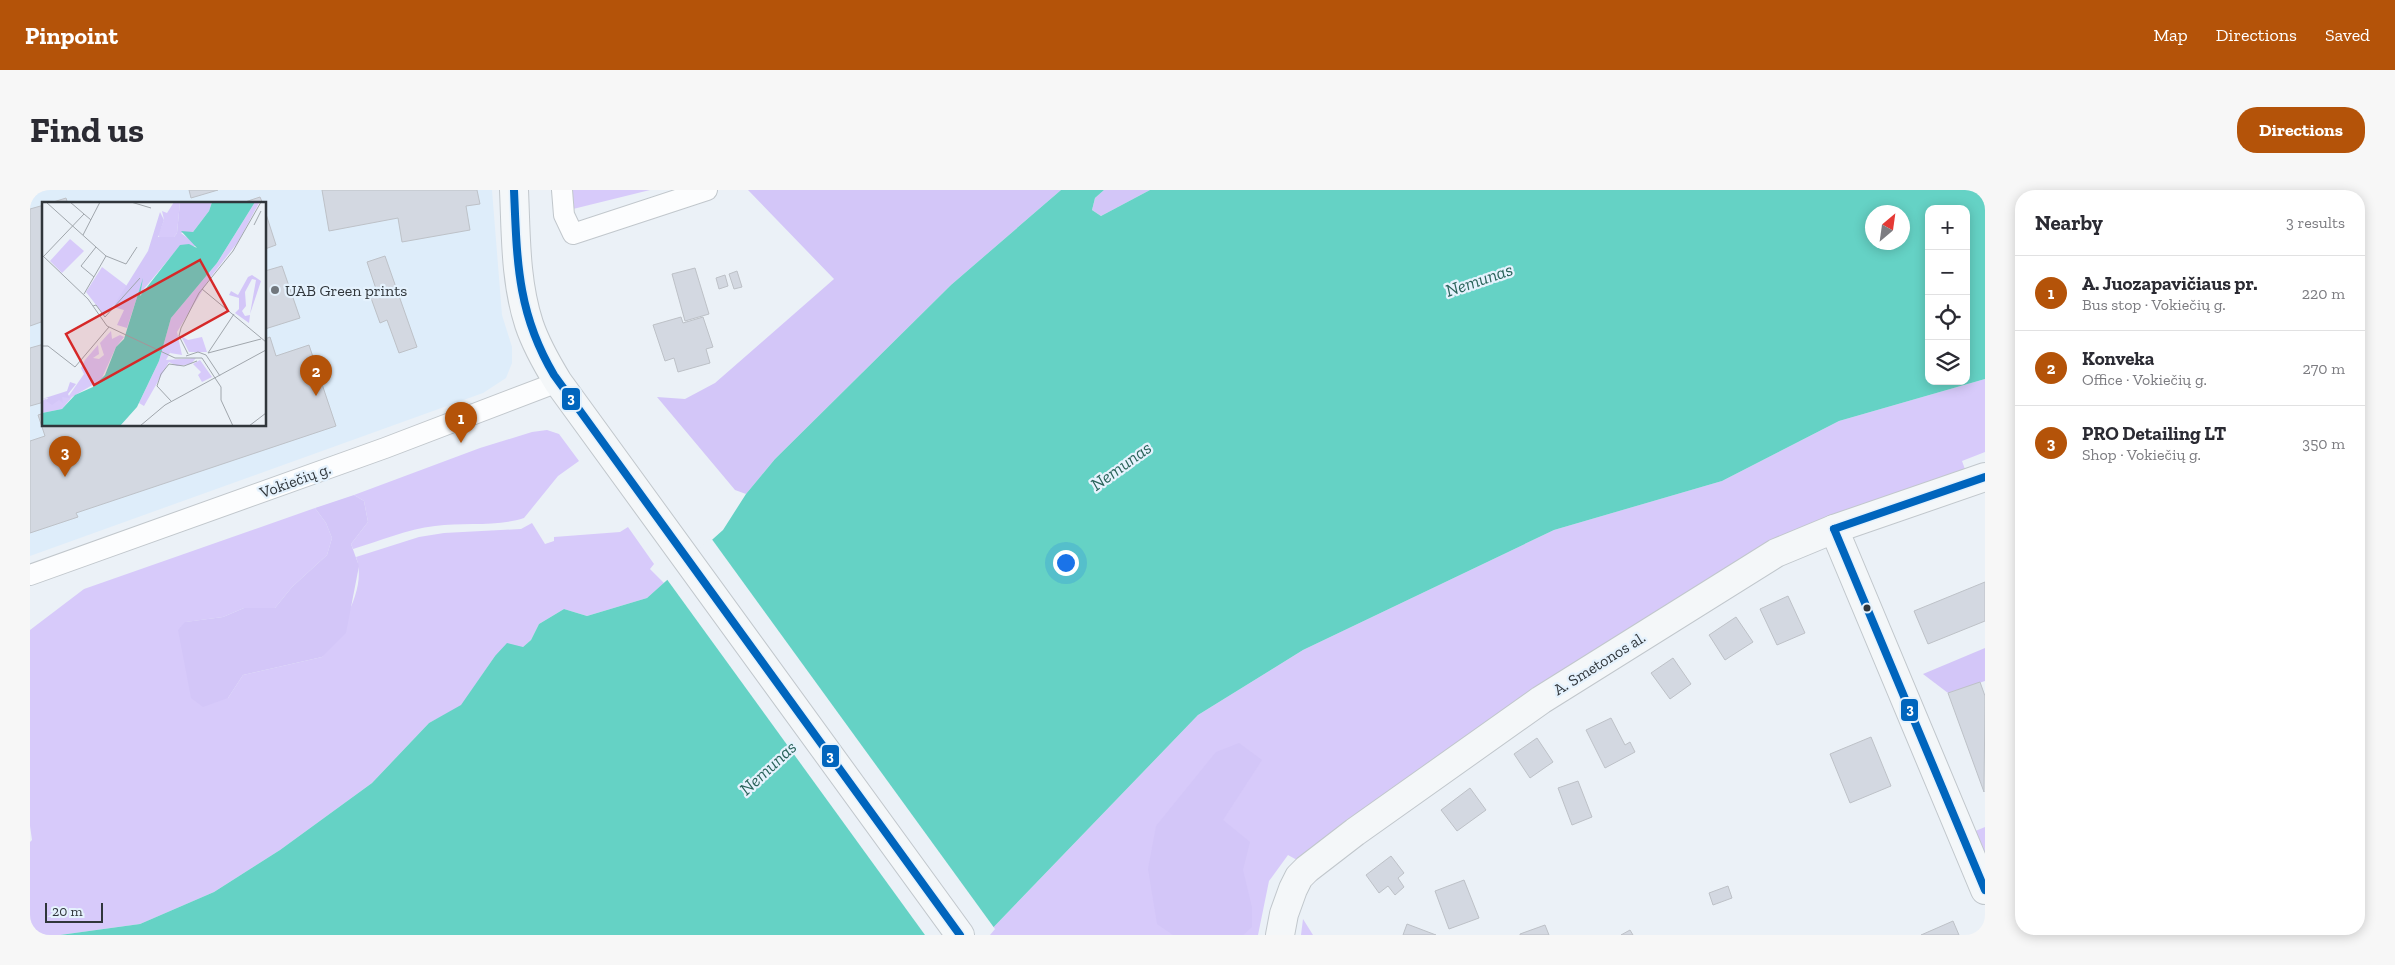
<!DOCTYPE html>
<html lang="en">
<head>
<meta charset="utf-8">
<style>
	:root { --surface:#fff; --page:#f7f7f7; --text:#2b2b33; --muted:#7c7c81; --line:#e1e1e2; --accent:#b45309 }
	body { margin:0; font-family:"Zilla Slab",serif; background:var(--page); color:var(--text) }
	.controls { position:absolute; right:15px; top:15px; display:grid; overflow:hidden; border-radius:10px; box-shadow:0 2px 12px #0003 }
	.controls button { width:45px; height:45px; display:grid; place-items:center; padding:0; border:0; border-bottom:1px solid var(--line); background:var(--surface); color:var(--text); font:25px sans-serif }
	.compass { position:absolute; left:1835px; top:15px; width:45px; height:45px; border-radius:50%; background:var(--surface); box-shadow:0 2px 12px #0003; rotate:29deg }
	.scale { position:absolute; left:15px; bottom:12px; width:58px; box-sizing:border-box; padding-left:5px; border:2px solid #30363b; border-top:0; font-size:14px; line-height:18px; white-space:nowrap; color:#30363b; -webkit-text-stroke:4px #e5f2fd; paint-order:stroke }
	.you { position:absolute; left:1035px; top:372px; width:18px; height:18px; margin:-12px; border:4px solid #fff; border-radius:50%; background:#1a73e8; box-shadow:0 0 0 8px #1a73e833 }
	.badge { display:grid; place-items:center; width:32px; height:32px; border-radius:50%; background:var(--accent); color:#fff; font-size:16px; font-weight:700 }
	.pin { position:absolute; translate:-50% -41px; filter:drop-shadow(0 1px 2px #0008) }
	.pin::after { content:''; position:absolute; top:26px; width:18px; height:15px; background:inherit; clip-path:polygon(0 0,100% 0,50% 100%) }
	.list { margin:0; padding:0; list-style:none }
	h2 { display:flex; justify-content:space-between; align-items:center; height:65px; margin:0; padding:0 20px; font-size:21px }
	h2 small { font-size:16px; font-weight:400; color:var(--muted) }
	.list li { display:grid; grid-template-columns:32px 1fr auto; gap:15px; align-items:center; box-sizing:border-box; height:75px; padding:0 20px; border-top:1px solid var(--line) }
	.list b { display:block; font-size:19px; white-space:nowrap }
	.list p { margin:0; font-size:16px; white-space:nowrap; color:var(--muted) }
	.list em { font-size:16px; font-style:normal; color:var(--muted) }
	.icon { flex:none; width:28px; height:28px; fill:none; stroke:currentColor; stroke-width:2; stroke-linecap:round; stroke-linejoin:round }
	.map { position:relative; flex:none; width:1955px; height:745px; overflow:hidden; border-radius:20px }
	header { display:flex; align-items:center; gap:30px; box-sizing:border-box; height:70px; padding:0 25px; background:var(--accent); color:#fff }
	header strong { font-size:24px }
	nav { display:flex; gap:28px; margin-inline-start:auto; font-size:18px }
	.intro { display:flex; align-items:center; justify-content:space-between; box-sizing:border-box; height:120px; padding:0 30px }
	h1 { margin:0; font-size:35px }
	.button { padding:12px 22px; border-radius:20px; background:var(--accent); color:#fff; font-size:18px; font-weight:700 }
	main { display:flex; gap:30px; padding:0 30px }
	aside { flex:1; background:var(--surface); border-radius:20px; box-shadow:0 2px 12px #0003 }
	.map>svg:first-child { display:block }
</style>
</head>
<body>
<header>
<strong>Pinpoint</strong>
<nav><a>Map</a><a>Directions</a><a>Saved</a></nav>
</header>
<div class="intro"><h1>Find us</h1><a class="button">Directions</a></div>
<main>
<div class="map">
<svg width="1955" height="745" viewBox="0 0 1955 745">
	<rect width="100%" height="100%" fill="#ebf1f7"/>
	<path fill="#deedfa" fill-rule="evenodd" d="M0,0H462L472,125L482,157V173L476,188L453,203L0,366ZM14,14H235V235H14Z"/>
	<g fill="#d7cafa">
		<path d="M542,0H620L543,19Z"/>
		<path d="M1955,189V262L1932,271L1936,282L1822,320L1267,670L1258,665L1239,691L1228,745H956L1168,525L1273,460L1524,340L1692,291L1809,231Z"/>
		<path d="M517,240L529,244L549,271L528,286L494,328C467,337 434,332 405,336C377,339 350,351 323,359L321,354L338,332L334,311L324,305L450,258L502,242Z"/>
		<path d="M285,318L296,333L302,348L297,365L262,397L245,418H214L193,427L156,432L198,508L213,485L292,467C309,440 338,400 326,367L389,347L414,343L491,339L502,333L515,354L524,351V347L590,342L598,337L624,374L620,379L634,393L617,408L557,426L534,419L509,434L501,450L493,457L465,466L431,516L399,533L342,593L250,660L184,702L110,734L30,745H0V652L2,650L0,636V440L54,399Z"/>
		<path d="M1955,637V673L1943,642Z"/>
		<path d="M1273,729L1283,745H1271Z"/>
	</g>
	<g fill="#d3c6f8">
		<path d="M718,0H1031L921,95L745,269L716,304L705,300L627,207L655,209L685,193L804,89Z"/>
		<path d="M1074,0H1120L1071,26L1062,20L1065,8Z"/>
		<path d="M324,305L334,311L338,332L321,354L329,376L316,443L292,467L213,485L198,508L173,517L161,508L148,440L155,432L193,427L214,418H245L262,397L297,365L302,348L296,333L285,318Z"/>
		<path d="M1955,458V491L1918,503L1893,484Z"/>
		<path d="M1209,553L1232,570L1193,630L1220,652L1213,680L1222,717V737L1213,745H1143L1127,734L1118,679L1126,636L1186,562Z"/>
	</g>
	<path fill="#65d2c5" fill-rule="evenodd" d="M1031,0H1074L1065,8L1062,20L1071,26L1120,0H1955V189L1809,231L1692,291L1524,340L1273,460L1168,525L956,745H30L110,734L184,702L250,660L342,593L399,533L431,515L465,466L477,453L493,457L501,450L509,434L534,419L557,426L617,408L693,340L716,304L745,269L921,95ZM1899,19H1936V191H1899ZM1842,22H1872V52H1842Z"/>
	<path fill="#ebf1f7" d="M681,348L965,739L960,745H895L636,388Z"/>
	<g fill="#d3d8e1" stroke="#bdc1c7">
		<path d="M159,0H188L161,8Z"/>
		<path d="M292,0H447L450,14L436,16L440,40L372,52L368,28L299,41Z"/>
		<path d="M230,7L233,14H209Z"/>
		<path d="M36,8L38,14H17Z"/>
		<path d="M14,15V131L0,136V19Z"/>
		<path d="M235,21L246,55L235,59Z"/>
		<path d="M355,66L387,157L369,163L357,130L350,133L341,108L348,105L337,72Z"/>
		<path d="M252,76L270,128L235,139V81Z"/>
		<path d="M665,78L679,124L655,131L642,84Z"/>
		<path d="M707,81L712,97L704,99L699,84Z"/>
		<path d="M695,85L698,96L689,99L686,88Z"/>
		<path d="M651,127L653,133L673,127L683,157L676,159L680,173L648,182L644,168L635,171L623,135Z"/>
		<path d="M240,147L246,166L279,155L306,236L46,323L48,327L0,343V251L15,246L8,225L14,223V235H235V149Z"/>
		<path d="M14,154V212L0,216V158Z"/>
		<path d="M1955,392V431L1898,454L1884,421Z"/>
		<path d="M1758,406L1775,443L1747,455L1730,419Z"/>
		<path d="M1706,427L1723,452L1695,470L1679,445Z"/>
		<path d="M1643,468L1661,494L1640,509L1621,483Z"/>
		<path d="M1950,492L1955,506L1954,602L1918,503Z"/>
		<path d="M1581,528L1595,555L1600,552L1605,562L1575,578L1556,540Z"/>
		<path d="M1841,547L1861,596L1820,613L1800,564Z"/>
		<path d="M1507,548L1523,572L1500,588L1484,564Z"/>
		<path d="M1548,591L1562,627L1542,635L1528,598Z"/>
		<path d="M1440,598L1456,620L1427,641L1411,620Z"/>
		<path d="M1361,666L1374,683L1368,688L1374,697L1365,705L1358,696L1349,703L1336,685Z"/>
		<path d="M1434,690L1449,728L1419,739L1405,701Z"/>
		<path d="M1698,696L1702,708L1683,715L1679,703Z"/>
		<path d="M1923,731L1929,745H1891Z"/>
		<path d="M1377,734L1406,745H1373Z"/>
		<path d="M1515,735L1519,745H1490V744Z"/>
		<path d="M1600,740L1603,745H1591Z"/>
	</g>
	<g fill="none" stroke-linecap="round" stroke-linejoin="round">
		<g stroke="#c1c7cc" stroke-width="22">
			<g id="street">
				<path d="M532,0L534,25L543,44L677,0"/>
				<path d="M0,385L355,258L528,192"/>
			</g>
		</g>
		<g stroke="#c1c7cc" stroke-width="30">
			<g id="secondary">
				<path d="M484,0C486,44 485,91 499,134C506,155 517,174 528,192L930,745"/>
				<path d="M1804,339L1955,700"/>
				<path d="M1250,745L1254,724L1263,699L1269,687L1277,679L1325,642L1511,510L1746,363L1804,339L1955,287"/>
			</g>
		</g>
		<use href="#street" stroke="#fcfdfe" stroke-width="20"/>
		<use href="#secondary" stroke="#f4f7f9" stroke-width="28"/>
		<g stroke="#e5f2fd" stroke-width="11">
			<g id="bus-1">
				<path d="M484,0C487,70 487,123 524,185L930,745"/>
				<path d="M1804,339L1955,700"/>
				<path d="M1804,339L1955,287"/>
			</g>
		</g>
		<use href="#bus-1" stroke="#0065bd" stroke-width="8"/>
	</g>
	<circle fill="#71777d" stroke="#e5f2fd" stroke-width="2" cx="245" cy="100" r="5"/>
	<circle fill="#30363b" stroke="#e5f2fd" stroke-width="2" cx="1837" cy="418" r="4.5"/>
	<g text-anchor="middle" stroke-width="4.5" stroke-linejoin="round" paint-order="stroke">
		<g font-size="16" fill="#30363b" stroke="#e5f2fd" text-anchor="start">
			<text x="255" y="106">UAB Green prints</text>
		</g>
		<g font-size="16" fill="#30363b" stroke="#e5f2fd">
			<text transform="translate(265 290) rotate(-20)" y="6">Vokiečių g.</text>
			<text transform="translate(1569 473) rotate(-32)" y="6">A. Smetonos al.</text>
		</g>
		<g font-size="18" font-style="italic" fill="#2a635a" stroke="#e5f2fd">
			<text transform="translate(1449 90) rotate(-19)" y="6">Nemunas</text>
			<text transform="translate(1091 276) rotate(-36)" y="6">Nemunas</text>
			<text transform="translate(738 578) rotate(-43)" y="6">Nemunas</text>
		</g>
	</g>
	<g transform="translate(12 12)">
		<rect width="224" height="224" fill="#ebf1f7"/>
		<path d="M132,0H138L135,31L132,35L118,36L116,33L122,18L120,9L125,11ZM213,0L217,1L196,40L168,76L135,130L140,153L128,151L130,147L124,158L154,156L149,162L135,164L127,160L102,204L97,201L117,159L129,116L175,61ZM28,37L42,49L20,71L8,59ZM60,65L85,84L77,98L62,113L44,90ZM69,129L70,137L78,133L82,135L74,145L59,178L30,195L20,207L0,211V199L4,197H0L19,198L20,195H26L42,172L39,166L43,158L56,143L57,152L51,156L57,157L62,153L58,141ZM139,134L146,138L160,135L165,150H147ZM158,158L170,175L160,180L156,173L159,170L151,162Z" fill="#d7cafa"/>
		<path d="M138,0H170L167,9L151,30L139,31L156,44L137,45L97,93L100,80L85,126L75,123L82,108L71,105L106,49L118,10L122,18L116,35H132L135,31ZM210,73L219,79L208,112L214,78L210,77L203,90L204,104L200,109L203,114L208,113L207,121L193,111L197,107V96L187,93L189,89L196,93L206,75ZM28,180L34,182L26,192L28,196L20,195L21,201L17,198L10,203L4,199L6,196L0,197L25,189Z" fill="#d3c6f8"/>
		<path d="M170,0H213L175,61L129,116L117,159L95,205L78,224H0V211L20,207L33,193L51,185L63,173L74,145L82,137L101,76L98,94L138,43L147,42L155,46L139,29L151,30L167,9Z" fill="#65d2c5"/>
		<path fill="none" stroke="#a0a6ac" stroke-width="1" d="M4,0L64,54L84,62L95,45M28,0L49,18M89,0L109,6M212,23L219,9M41,33L58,0M0,53L46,97L65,124L133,156H160L173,176M2,54L42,12M52,75L39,64L54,45M160,87L224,140M42,92L64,54M51,104L54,103L63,115L98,76M0,144H6L33,165L67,125M166,151L219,137M166,151L192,112M146,152L137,134L139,126L157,91L191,49L219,0M144,154L156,150L164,153L178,174M173,176L179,185V198L191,224M129,199L115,184L119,172L127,162L142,164L155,159M98,224L123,203L224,148M207,224L224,211"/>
		<path fill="#d62828" fill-opacity="0.15" stroke="#d62828" stroke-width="2.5" d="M158,58L186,109L52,183L24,132Z"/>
		<rect width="224" height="224" fill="none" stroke="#30363b" stroke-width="2.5"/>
	</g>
	<g stroke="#e5f2fd" stroke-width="2">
		<rect x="531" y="197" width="20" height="24" rx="5" fill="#0065bd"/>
		<rect x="1870" y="508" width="19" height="24" rx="5" fill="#0065bd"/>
		<rect x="791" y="554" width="19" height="24" rx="5" fill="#0065bd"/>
	</g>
	<g font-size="14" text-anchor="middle" font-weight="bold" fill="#fff">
		<text x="541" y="213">3</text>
		<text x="1880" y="524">3</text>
		<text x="800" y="571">3</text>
	</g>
</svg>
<div class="controls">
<button>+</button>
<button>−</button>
<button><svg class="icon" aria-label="locate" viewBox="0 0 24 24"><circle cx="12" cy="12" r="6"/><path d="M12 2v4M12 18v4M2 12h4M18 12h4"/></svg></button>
<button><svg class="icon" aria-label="layers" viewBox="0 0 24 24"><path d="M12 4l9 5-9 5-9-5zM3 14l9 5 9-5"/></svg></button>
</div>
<svg class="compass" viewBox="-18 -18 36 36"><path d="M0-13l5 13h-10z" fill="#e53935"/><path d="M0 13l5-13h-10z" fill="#7c7c81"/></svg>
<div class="scale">20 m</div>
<div class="you"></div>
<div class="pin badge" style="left:431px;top:253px">1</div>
<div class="pin badge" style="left:286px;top:206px">2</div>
<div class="pin badge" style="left:35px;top:287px">3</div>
</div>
<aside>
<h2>Nearby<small>3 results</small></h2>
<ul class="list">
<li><span class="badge">1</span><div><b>A. Juozapavičiaus pr.</b><p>Bus stop · Vokiečių g.</p></div><em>220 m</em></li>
<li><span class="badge">2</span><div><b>Konveka</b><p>Office · Vokiečių g.</p></div><em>270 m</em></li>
<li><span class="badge">3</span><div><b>PRO Detailing LT</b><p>Shop · Vokiečių g.</p></div><em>350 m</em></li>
</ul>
</aside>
</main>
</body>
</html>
